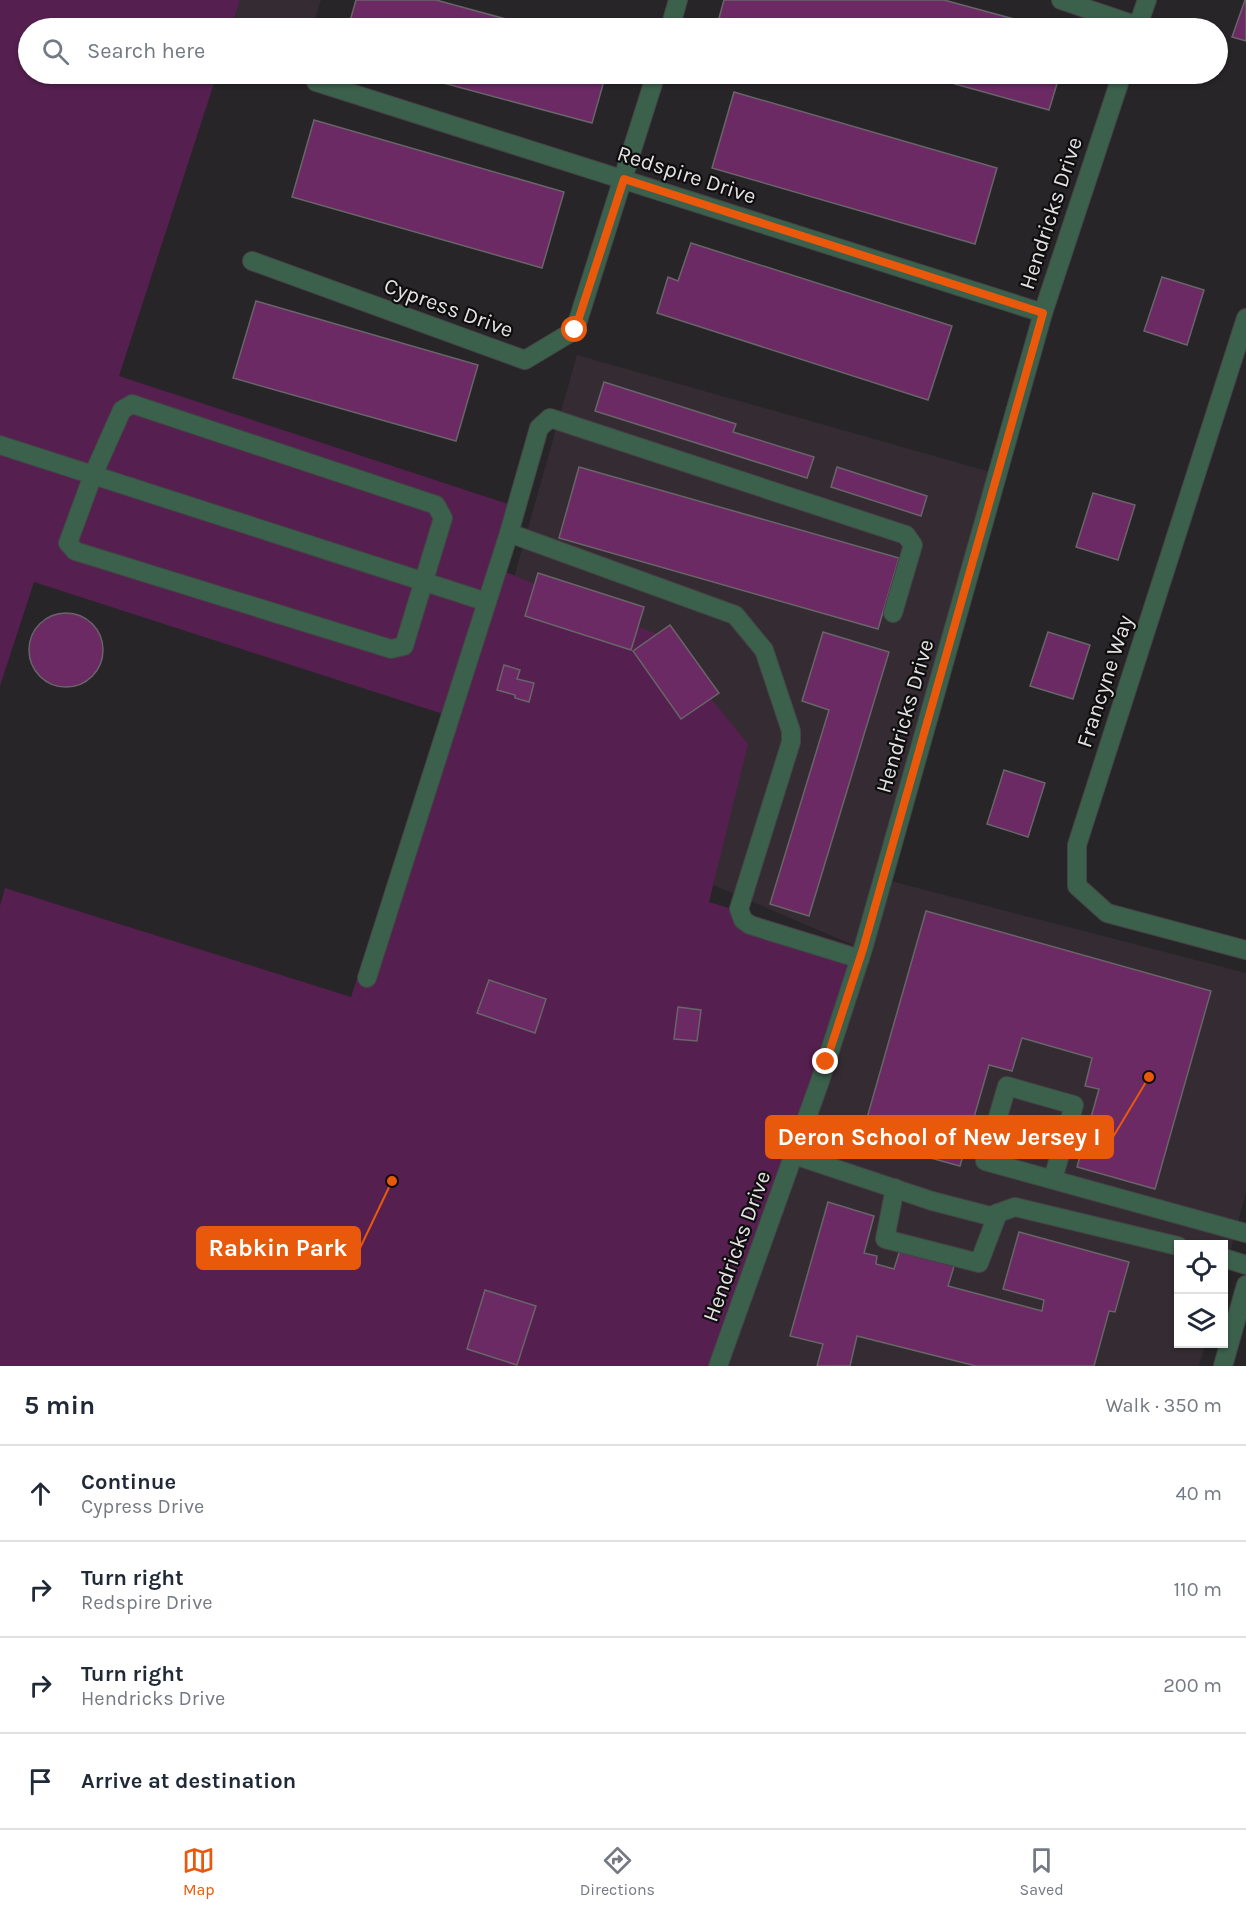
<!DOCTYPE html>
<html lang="en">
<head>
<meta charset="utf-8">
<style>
	:root { --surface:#fff; --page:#f2f2f3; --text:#1f2937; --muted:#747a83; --line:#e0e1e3; --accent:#ea580c }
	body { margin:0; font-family:Karla,sans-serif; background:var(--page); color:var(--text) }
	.controls { position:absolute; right:18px; bottom:18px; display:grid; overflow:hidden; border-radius:0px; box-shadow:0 2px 4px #0004 }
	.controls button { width:54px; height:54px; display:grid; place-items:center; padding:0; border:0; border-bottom:2px solid var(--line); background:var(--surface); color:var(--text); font:30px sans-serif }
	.stop { position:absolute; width:18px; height:18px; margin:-14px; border:4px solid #ea580c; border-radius:50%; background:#fff }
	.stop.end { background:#ea580c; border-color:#fff; box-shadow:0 2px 6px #0008 }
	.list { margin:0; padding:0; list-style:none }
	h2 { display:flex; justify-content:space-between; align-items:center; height:78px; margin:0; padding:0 24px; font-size:26px }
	h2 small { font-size:20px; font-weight:400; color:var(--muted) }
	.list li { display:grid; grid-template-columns:39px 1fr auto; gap:18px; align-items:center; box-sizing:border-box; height:96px; padding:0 24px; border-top:2px solid var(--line) }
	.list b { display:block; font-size:22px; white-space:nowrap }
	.list p { margin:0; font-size:20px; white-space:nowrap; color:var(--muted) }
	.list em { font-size:20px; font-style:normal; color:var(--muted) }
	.icon { flex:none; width:33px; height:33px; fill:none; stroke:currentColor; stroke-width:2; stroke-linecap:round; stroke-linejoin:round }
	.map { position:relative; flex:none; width:1246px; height:1366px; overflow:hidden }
	.search { position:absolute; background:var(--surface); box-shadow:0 2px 4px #0004; left:18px; right:18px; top:18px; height:66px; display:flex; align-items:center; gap:15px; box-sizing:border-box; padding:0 21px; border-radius:33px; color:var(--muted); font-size:22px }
	.sheet { height:462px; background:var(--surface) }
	nav { display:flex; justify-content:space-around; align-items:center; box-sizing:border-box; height:84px; border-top:2px solid var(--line); background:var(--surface); font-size:16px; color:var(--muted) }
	nav a { display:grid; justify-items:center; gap:3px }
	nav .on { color:var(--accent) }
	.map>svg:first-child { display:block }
</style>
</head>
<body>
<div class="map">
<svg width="1246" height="1366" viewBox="0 0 1246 1366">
	<rect width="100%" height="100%" fill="#272527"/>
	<g fill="#342c32">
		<path d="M240,0H321L312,28H260L234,19Z"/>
		<path d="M577,355L1001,475L883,879L1246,973V1192L1224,1275V1244H1178V1344H1205L1199,1366H716L853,945L713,885L475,715Z"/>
	</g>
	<path fill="#55204f" d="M0,0H240L231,28H28V74H217L119,376L508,504L491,566L659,635L748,744L709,902L863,949L721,1366H0V906L5,888L351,997L443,714L34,582L0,686Z"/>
	<g fill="#6b2a64" stroke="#686568" stroke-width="1.5">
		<path d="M356,0H436L539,28H348Z"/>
		<path d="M724,0H944L1047,28H758L719,18Z"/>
		<path d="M1245,0H1246V41L1232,37Z"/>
		<path d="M410,74H606L592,123Z"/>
		<path d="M919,74H1060L1049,110Z"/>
		<path d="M734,92L997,168L975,244L712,168Z"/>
		<path d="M314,120L564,192L542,268L292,197Z"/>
		<path d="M691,243L952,326L928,400L657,313L668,277L678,281Z"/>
		<path d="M1162,277L1204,290L1187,345L1144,331Z"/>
		<path d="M256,301L478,365L456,441L233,378Z"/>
		<path d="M604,382L736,424L733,432L814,457L807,478L595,411Z"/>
		<path d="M579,467L899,558L878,629L559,538Z"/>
		<path d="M837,467L927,496L921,516L831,487Z"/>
		<path d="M1093,493L1135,505L1118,560L1076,547Z"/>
		<path d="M538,573L644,607L631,650L525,616Z"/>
		<circle cx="66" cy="650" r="37"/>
		<path d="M670,625L719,693L681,719L633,651Z"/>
		<path d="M823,632L889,652L809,916L770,904L829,710L802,701Z"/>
		<path d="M1048,632L1090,645L1073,699L1030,686Z"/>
		<path d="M504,665L520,670L517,679L534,683L529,702L515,698V695L497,690Z"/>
		<path d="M1004,770L1045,783L1028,837L987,824Z"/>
		<path d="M926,911L1211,991L1155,1189L1077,1167L1099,1089L1085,1086L1092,1058L1022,1038L1012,1071L989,1065L960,1166L861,1139Z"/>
		<path d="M489,980L546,999L535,1033L477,1013Z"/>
		<path d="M678,1007L701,1010L697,1041L674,1039Z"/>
		<path d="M828,1202L874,1216L864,1253L877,1256L876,1264L894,1269L901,1247L955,1263L948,1286L1042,1311L1044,1300L1003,1289L1019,1232L1129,1262L1115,1312L1109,1311L1094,1366H976L857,1336L850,1366H817L823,1344L790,1336Z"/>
		<path d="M485,1290L536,1306L517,1365L467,1349Z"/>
	</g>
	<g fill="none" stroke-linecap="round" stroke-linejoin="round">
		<g stroke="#454345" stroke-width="20">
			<g id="minor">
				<path d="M1061,0L1138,26"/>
				<path d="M670,28L678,0"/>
				<path d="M1137,28L1147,0"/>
				<path d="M316,82L1043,313"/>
				<path d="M252,261L525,360L575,330L656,74"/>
				<path d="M1246,318L1077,845V886L1107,913L1246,950"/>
				<path d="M132,404L436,505L443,518L404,646L391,649L75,551L68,543L93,475L122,410Z"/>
				<path d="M0,445L487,602"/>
				<path d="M509,533L735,615L764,650L791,731V742L739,909L743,920L750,925L860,959"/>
				<path d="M367,978L509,533L539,428L550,418L906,535L913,545L893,613"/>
				<path d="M794,1155L932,1201L990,1216L1015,1207L1178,1246"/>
				<path d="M1053,1179L1074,1105L1007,1086L985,1161L1246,1233"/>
				<path d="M895,1188L885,1239L979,1263L998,1213"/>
				<path d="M1224,1258L1246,1265"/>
				<path d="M718,1366L820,1081L863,949L1043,313L1122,74"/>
				<path d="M1223,1366L1246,1285"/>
			</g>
		</g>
		<use href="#minor" stroke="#3b604c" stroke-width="18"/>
	</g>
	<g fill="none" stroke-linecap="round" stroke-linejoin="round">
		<path stroke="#ea580c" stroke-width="8" d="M575,330L624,179L1043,313L863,949L826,1062"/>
	</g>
	<g text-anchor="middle" stroke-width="4.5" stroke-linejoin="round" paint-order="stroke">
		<g font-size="22" fill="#e3e1e2" stroke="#0f0e0f">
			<text transform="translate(687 174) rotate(18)" y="8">Redspire Drive</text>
			<text transform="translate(1050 213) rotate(-72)" y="8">Hendricks Drive</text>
			<text transform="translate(449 307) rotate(20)" y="8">Cypress Drive</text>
			<text transform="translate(1104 681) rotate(-72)" y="8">Francyne Way</text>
			<text transform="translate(904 716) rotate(-74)" y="8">Hendricks Drive</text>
			<text transform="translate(736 1246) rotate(-70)" y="8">Hendricks Drive</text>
		</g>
	</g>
	<path fill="none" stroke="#e8590c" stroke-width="2" d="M1149 1077L1113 1137M392 1181L360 1248"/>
	<g fill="#e8590c" stroke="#0f0e0f" stroke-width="2">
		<circle cx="1149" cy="1077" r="6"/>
		<circle cx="392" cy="1181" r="6"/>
	</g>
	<g fill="#e8590c" stroke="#e8590c" stroke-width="2">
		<rect x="766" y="1116" width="347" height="42" rx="6"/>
		<rect x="197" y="1227" width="163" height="42" rx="6"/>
	</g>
	<g font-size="24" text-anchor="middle" font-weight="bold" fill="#fff">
		<text x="939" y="1145">Deron School of New Jersey I</text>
		<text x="278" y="1256">Rabkin Park</text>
	</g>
</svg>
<div class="controls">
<button><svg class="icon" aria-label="locate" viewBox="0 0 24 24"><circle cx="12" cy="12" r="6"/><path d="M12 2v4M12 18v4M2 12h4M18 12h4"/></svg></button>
<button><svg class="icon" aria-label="layers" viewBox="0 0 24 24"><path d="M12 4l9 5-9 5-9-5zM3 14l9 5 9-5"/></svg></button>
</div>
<div class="stop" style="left:575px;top:330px"></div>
<div class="stop end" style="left:826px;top:1062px"></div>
<div class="search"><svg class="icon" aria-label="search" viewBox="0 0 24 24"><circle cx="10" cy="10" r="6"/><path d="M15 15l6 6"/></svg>Search here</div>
</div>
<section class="sheet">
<h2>5 min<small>Walk · 350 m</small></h2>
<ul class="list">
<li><svg class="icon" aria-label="ahead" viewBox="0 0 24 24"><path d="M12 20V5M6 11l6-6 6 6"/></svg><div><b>Continue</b><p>Cypress Drive</p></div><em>40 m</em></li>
<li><svg class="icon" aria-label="right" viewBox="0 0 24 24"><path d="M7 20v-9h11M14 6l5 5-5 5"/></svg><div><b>Turn right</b><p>Redspire Drive</p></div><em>110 m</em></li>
<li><svg class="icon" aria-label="right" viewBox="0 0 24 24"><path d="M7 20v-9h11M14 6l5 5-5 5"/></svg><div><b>Turn right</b><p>Hendricks Drive</p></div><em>200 m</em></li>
<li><svg class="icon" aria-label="arrive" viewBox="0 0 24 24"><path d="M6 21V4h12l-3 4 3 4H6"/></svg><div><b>Arrive at destination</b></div></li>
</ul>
</section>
<nav>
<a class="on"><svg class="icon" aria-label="map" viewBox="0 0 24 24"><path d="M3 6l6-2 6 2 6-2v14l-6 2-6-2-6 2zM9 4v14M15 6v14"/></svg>Map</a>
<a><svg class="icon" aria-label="directions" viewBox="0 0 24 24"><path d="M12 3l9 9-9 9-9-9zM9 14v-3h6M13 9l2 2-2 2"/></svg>Directions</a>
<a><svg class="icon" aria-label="saved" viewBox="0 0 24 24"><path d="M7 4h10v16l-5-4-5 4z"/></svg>Saved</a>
</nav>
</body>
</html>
